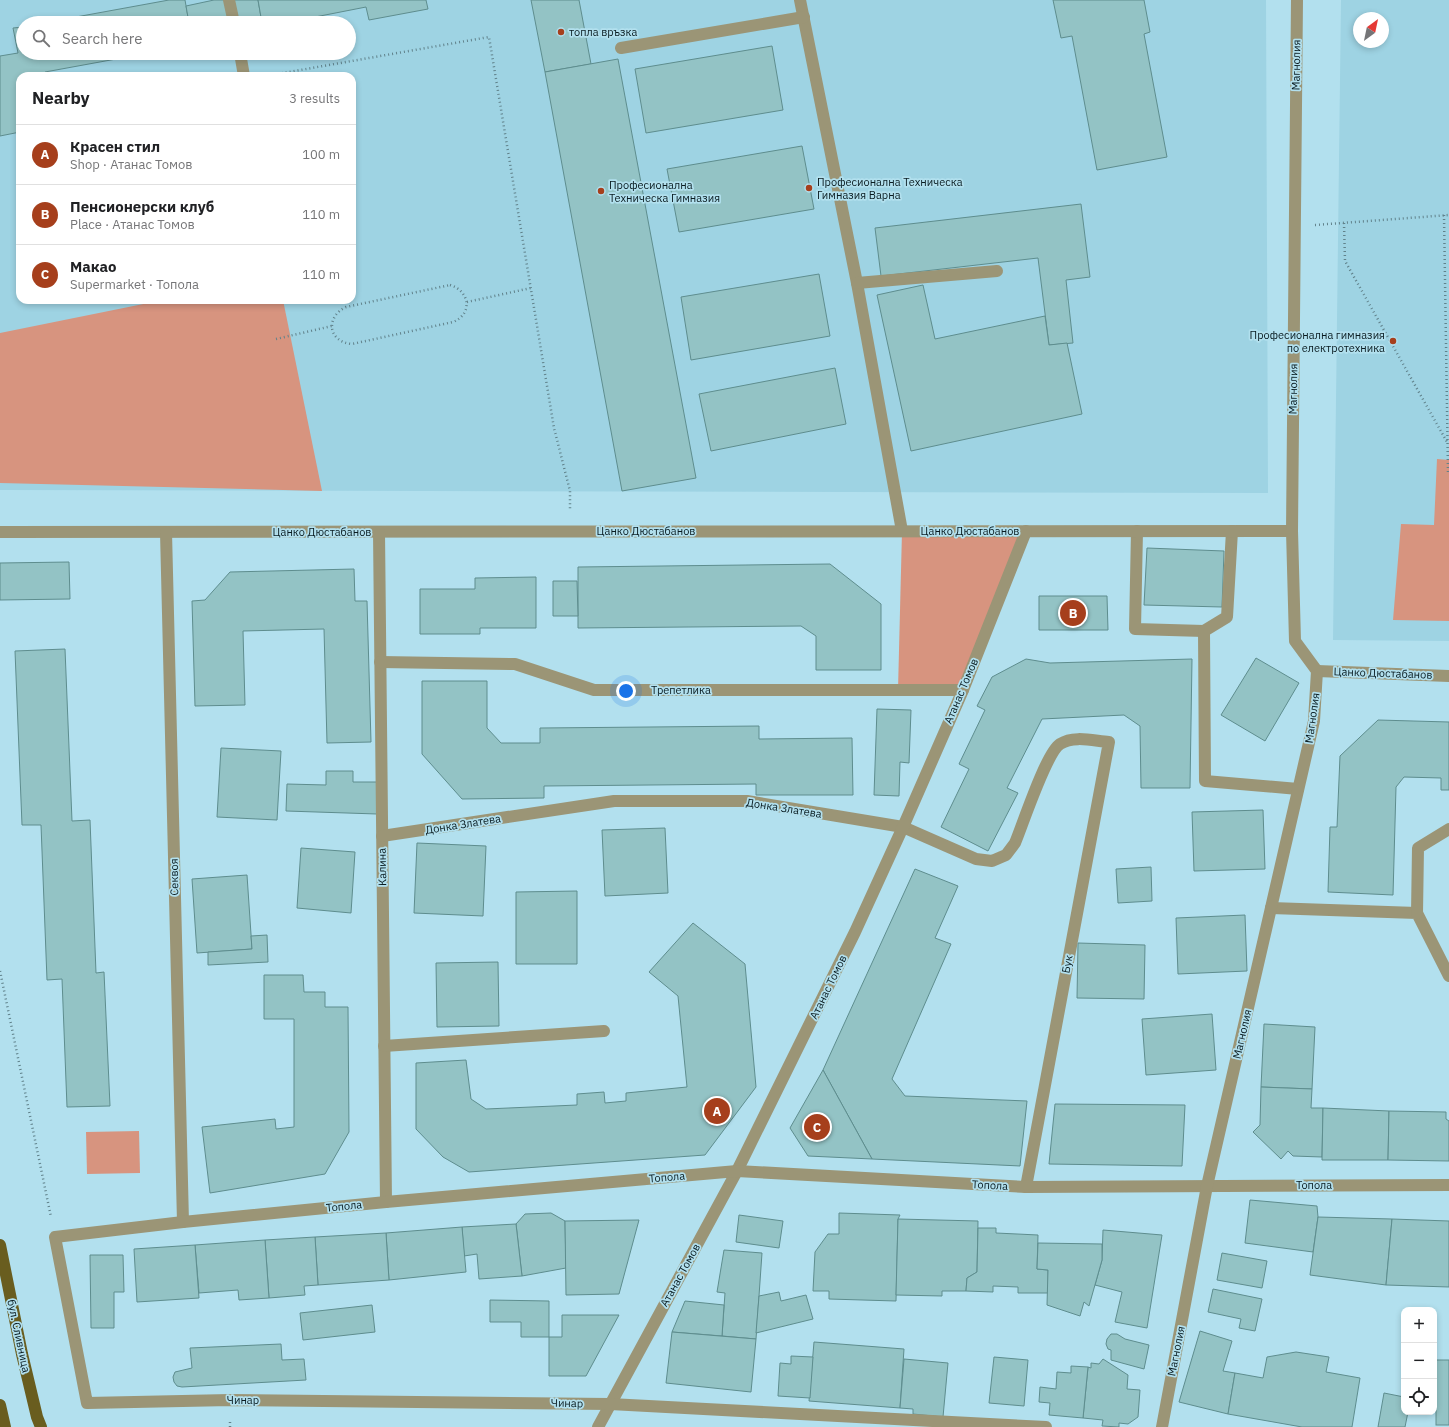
<!DOCTYPE html>
<html lang="en">
<head>
<meta charset="utf-8">
<style>
	:root { --surface:#fff; --page:#f2f2f2; --text:#202124; --muted:#757577; --line:#e0e0e0; --accent:#a63f1c }
	body { margin:0; font-family:"IBM Plex Sans",sans-serif; background:var(--page); color:var(--text) }
	.controls { position:absolute; right:12px; bottom:12px; display:grid; overflow:hidden; border-radius:8px; box-shadow:0 2px 6px #0003 }
	.controls button { width:36px; height:36px; display:grid; place-items:center; padding:0; border:0; border-bottom:1px solid var(--line); background:var(--surface); color:var(--text); font:20px sans-serif }
	.compass { position:absolute; left:1353px; top:12px; width:36px; height:36px; border-radius:50%; background:var(--surface); box-shadow:0 2px 6px #0003; rotate:33deg }
	.you { position:absolute; left:626px; top:691px; width:14px; height:14px; margin:-10px; border:3px solid #fff; border-radius:50%; background:#1a73e8; box-shadow:0 0 0 6px #1a73e833 }
	.badge { display:grid; place-items:center; width:26px; height:26px; border-radius:50%; background:var(--accent); color:#fff; font-size:13px; font-weight:700 }
	.pin { position:absolute; translate:-50% -50%; border:2px solid #fff; box-shadow:0 1px 4px #0006 }
	.list { margin:0; padding:0; list-style:none }
	h2 { display:flex; justify-content:space-between; align-items:center; height:52px; margin:0; padding:0 16px; font-size:17px }
	h2 small { font-size:13px; font-weight:400; color:var(--muted) }
	.list li { display:grid; grid-template-columns:26px 1fr auto; gap:12px; align-items:center; box-sizing:border-box; height:60px; padding:0 16px; border-top:1px solid var(--line) }
	.list b { display:block; font-size:15px; white-space:nowrap }
	.list p { margin:0; font-size:13px; white-space:nowrap; color:var(--muted) }
	.list em { font-size:13px; font-style:normal; color:var(--muted) }
	.icon { flex:none; width:22px; height:22px; fill:none; stroke:currentColor; stroke-width:2; stroke-linecap:round; stroke-linejoin:round }
	.map { position:relative; flex:none; width:1449px; height:1427px; overflow:hidden }
	.search { position:absolute; background:var(--surface); box-shadow:0 2px 6px #0003; left:16px; top:16px; width:340px; height:44px; display:flex; align-items:center; gap:10px; box-sizing:border-box; padding:0 14px; border-radius:22px; color:var(--muted); font-size:15px }
	.panel { position:absolute; background:var(--surface); box-shadow:0 2px 6px #0003; left:16px; top:72px; width:340px; height:232px; border-radius:12px }
	.map>svg:first-child { display:block }
</style>
</head>
<body>
<div class="map">
<svg width="1449" height="1427" viewBox="0 0 1449 1427">
	<rect width="100%" height="100%" fill="#b2e0ee"/>
	<g fill="#9ed3e3" fill-rule="evenodd">
		<path d="M0,0H1266L1268,493L0,490ZM23,23H349V53H23ZM20,76H352V300H20Z"/>
		<path d="M1341,0H1449V641L1333,640ZM1359,18H1383V42H1359Z"/>
	</g>
	<g fill="#d7947f">
		<path d="M163,300H283L322,491L0,483V333Z"/>
		<path d="M1437,459L1449,460V621L1393,620L1401,524L1434,525Z"/>
		<path d="M902,531H1026L963,690H898Z"/>
		<path d="M139,1131L140,1173L87,1174L86,1132Z"/>
	</g>
	<g fill="#93c3c5" stroke="#5e8d8e">
		<path d="M169,0H185L189,23H43Z"/>
		<path d="M214,0H258L262,23H189L186,6Z"/>
		<path d="M258,0H426L428,9L369,20L366,7L315,17L316,23H262Z"/>
		<path d="M531,0H579L591,64L545,72Z"/>
		<path d="M1053,0H1144L1150,32L1144,34L1167,157L1097,170L1072,36L1061,38Z"/>
		<path d="M23,27V53H149L45,72L46,76H20V132L0,136V56L18,53L13,28Z"/>
		<path d="M772,46L783,110L646,133L635,69Z"/>
		<path d="M618,59L696,478L622,491L545,72Z"/>
		<path d="M802,146L814,209L679,232L667,169Z"/>
		<path d="M1081,204L1090,277L1066,280L1073,343L1049,345L1038,258L881,276L875,228Z"/>
		<path d="M819,274L830,336L691,360L681,297Z"/>
		<path d="M923,285L935,339L1045,316L1049,345L1067,343L1082,414L911,451L877,295Z"/>
		<path d="M835,368L846,424L711,451L699,394Z"/>
		<path d="M1147,548L1224,551L1222,607L1144,605Z"/>
		<path d="M69,562L70,599L0,600V563Z"/>
		<path d="M830,564L881,604V670H816V636L801,626L578,628V567Z"/>
		<path d="M354,569L355,601H367L371,742L327,743L324,629L243,631L245,705L195,706L192,601L205,600L230,572Z"/>
		<path d="M536,577V628H480V634H420V589H475V578Z"/>
		<path d="M553,581H577L578,616H553Z"/>
		<path d="M1039,596H1107L1108,630H1039Z"/>
		<path d="M65,649L72,821L90,820L96,973L104,972L110,1106L67,1107L62,979L47,980L41,825H22L15,651Z"/>
		<path d="M1256,658L1299,683L1265,741L1221,715Z"/>
		<path d="M1026,659L1050,663L1192,659L1190,788H1141L1140,726L1124,715L1042,719L1007,788L1018,793L988,851L941,827L969,769L959,764L985,710L977,706L992,677Z"/>
		<path d="M422,681H487V728L501,743H540V728L759,726V739L852,738L853,795H756V784L544,786V798L462,799L422,754Z"/>
		<path d="M877,709L911,710L909,763L900,762L899,796L874,795Z"/>
		<path d="M1378,720L1449,722V790H1441V778L1404,777L1396,787L1393,895L1328,892L1330,827H1337L1340,756Z"/>
		<path d="M221,748L281,751L277,820L217,817Z"/>
		<path d="M326,771H353V782H377V814L286,811L287,784L326,785Z"/>
		<path d="M1263,810L1265,869L1194,871L1192,812Z"/>
		<path d="M665,828L668,893L605,896L602,830Z"/>
		<path d="M417,843L486,846L483,916L414,913Z"/>
		<path d="M301,848L355,852L351,913L297,908Z"/>
		<path d="M1151,867L1152,901L1118,903L1116,869Z"/>
		<path d="M915,869L958,886L935,938L951,944L892,1079L905,1096L1027,1101L1020,1166L872,1159L823,1070Z"/>
		<path d="M247,875L252,949L197,953L192,879Z"/>
		<path d="M577,891V964H516V892Z"/>
		<path d="M1245,915L1247,971L1178,974L1176,918Z"/>
		<path d="M693,923L745,964L756,1087L705,1155L469,1172L443,1157L416,1129V1063L466,1060L471,1099L486,1109L577,1105V1094L604,1092L605,1103L626,1101V1093L687,1087L678,996L649,972Z"/>
		<path d="M267,935L268,962L208,965V952L252,949L251,936Z"/>
		<path d="M1078,943L1145,945L1144,999L1077,998Z"/>
		<path d="M498,962L499,1026L437,1027L436,963Z"/>
		<path d="M264,975H303L304,992H325V1007H348L349,1132L325,1174L210,1193L202,1127L275,1119L276,1129L294,1127V1019H264Z"/>
		<path d="M1212,1014L1216,1070L1146,1075L1142,1019Z"/>
		<path d="M1264,1024L1315,1027L1312,1089L1261,1087Z"/>
		<path d="M823,1070L872,1159L808,1156L790,1128Z"/>
		<path d="M1261,1087L1312,1089L1311,1108H1323L1322,1157L1293,1156L1288,1151L1281,1159L1253,1132L1260,1125Z"/>
		<path d="M1055,1104L1185,1105L1182,1166L1049,1164Z"/>
		<path d="M1323,1108L1389,1111L1388,1160H1322Z"/>
		<path d="M1389,1111L1446,1112V1119L1449,1121V1161L1388,1160Z"/>
		<path d="M1250,1200L1317,1206L1318,1217L1313,1252L1245,1243Z"/>
		<path d="M551,1213L565,1221L566,1268L522,1276L516,1224L525,1214Z"/>
		<path d="M839,1213L900,1215L898,1219L896,1301L829,1299V1291H813L815,1252L828,1234H839Z"/>
		<path d="M739,1215L783,1221L779,1248L736,1242Z"/>
		<path d="M1318,1217L1392,1219L1386,1285L1310,1275Z"/>
		<path d="M898,1219L978,1221L977,1272L967,1278L966,1291H942V1296L896,1295Z"/>
		<path d="M1392,1219L1449,1221V1287L1386,1285Z"/>
		<path d="M639,1220L619,1294L566,1295L565,1221Z"/>
		<path d="M516,1224L522,1276L479,1279L477,1254L464,1256L462,1227Z"/>
		<path d="M462,1227L466,1272L389,1280L386,1233Z"/>
		<path d="M978,1228H996V1233L1038,1235L1037,1269L1048,1270V1293H1018V1287L993,1286V1292L966,1291L967,1278L977,1272Z"/>
		<path d="M1103,1230L1162,1235L1147,1328L1115,1322L1122,1292L1095,1285L1102,1260Z"/>
		<path d="M386,1233L389,1280L318,1285L315,1237Z"/>
		<path d="M315,1237L318,1285L304,1286L305,1295L269,1298L265,1240Z"/>
		<path d="M265,1240L269,1298L239,1300L238,1290L199,1293L195,1245Z"/>
		<path d="M1038,1243L1102,1244V1260L1089,1306L1084,1302L1080,1316L1047,1305L1048,1270L1037,1269Z"/>
		<path d="M195,1245L199,1298L137,1302L134,1249Z"/>
		<path d="M724,1250L762,1253L756,1339L722,1336L725,1293L717,1292Z"/>
		<path d="M1222,1253L1267,1261L1262,1288L1217,1280Z"/>
		<path d="M90,1255H123L124,1292H114V1328H91Z"/>
		<path d="M1213,1289L1262,1299L1255,1331L1239,1328L1241,1319L1208,1312Z"/>
		<path d="M779,1292L781,1301L806,1295L813,1319L756,1333L759,1296Z"/>
		<path d="M490,1300L549,1301V1337H521V1322H490Z"/>
		<path d="M685,1301L724,1305L722,1336L672,1332Z"/>
		<path d="M372,1305L375,1332L303,1340L300,1313Z"/>
		<path d="M562,1315H619L586,1376H549V1337H562Z"/>
		<path d="M1200,1331L1232,1341L1223,1371L1235,1373L1228,1414L1179,1402Z"/>
		<path d="M672,1332L756,1339L751,1392L666,1383Z"/>
		<path d="M1111,1334H1117L1125,1339L1149,1345L1144,1369L1111,1360V1350L1108,1349L1106,1344L1107,1339Z"/>
		<path d="M814,1342L904,1349L900,1408L809,1401Z"/>
		<path d="M281,1344L282,1360L304,1359L306,1380L182,1387L177,1386L174,1382L173,1377L175,1372L192,1368L190,1348Z"/>
		<path d="M1296,1352L1329,1357L1326,1372L1360,1378L1352,1427H1302L1228,1414L1235,1373L1263,1378L1267,1357Z"/>
		<path d="M791,1356L813,1357L810,1398L778,1396L780,1363L791,1364Z"/>
		<path d="M994,1357L1028,1360L1024,1406L989,1403Z"/>
		<path d="M904,1359L948,1363L943,1417L913,1414V1409L900,1408Z"/>
		<path d="M1103,1359L1128,1375L1127,1389L1140,1390L1138,1417L1128,1424L1119,1423V1427L1102,1426L1103,1420L1083,1418L1088,1367L1091,1368V1363L1099,1364Z"/>
		<rect x="1436" y="1360" width="13" height="65"/>
		<path d="M1071,1366L1088,1367L1083,1418L1049,1415L1050,1403L1039,1402L1040,1387L1056,1389L1057,1372L1071,1373Z"/>
		<path d="M1384,1393L1404,1397V1412H1408L1405,1427H1378Z"/>
	</g>
	<g fill="none" stroke-linecap="round" stroke-linejoin="round">
		<g stroke="#61828b" stroke-width="2.5" stroke-dasharray="1 3" stroke-linecap="butt">
			<path d="M266,76L489,37L554,428L570,491V511"/>
			<path d="M1444,215L1448,472"/>
			<path d="M1344,223L1345,261L1447,442"/>
			<path d="M1315,225L1449,215"/>
			<path d="M450,285C470,291 473,314 453,322L352,344C328,342 325,317 346,307Z"/>
			<path d="M467,302L531,288"/>
			<path d="M276,339L332,326"/>
			<path d="M0,971L51,1217"/>
			<path d="M230,1427V1420"/>
		</g>
		<g stroke="#9b9576" stroke-width="12">
			<path d="M229,0L234,23"/>
			<path d="M800,0L857,283L902,531"/>
			<path d="M621,48L804,17"/>
			<path d="M240,53L244,76"/>
			<path d="M857,283L997,271"/>
			<path d="M1137,531L1135,629L1204,631"/>
			<path d="M1232,531L1227,617L1204,631L1205,781L1298,789"/>
			<path d="M0,532L1292,531"/>
			<path d="M166,532L183,1222"/>
			<path d="M379,532L386,1202"/>
			<path d="M380,662L515,664L594,690H963"/>
			<path d="M1317,671L1449,676"/>
			<path d="M382,836L614,801H747L903,827L976,859L992,861L1006,855L1015,843C1023,824 1046,753 1060,744C1074,735 1094,741 1109,742L1026,1187"/>
			<path d="M1271,908L1417,913L1449,976"/>
			<path d="M1417,913L1418,848L1449,829"/>
			<path d="M384,1046L604,1031"/>
			<path d="M598,1427L737,1171L855,932L903,827L963,690L1026,531"/>
			<path d="M1046,1427L610,1404L230,1400L87,1403L55,1237L183,1222L386,1202L737,1171L1026,1187L1449,1185"/>
			<path d="M1162,1427L1207,1186L1314,721L1317,671L1295,641L1292,531L1297,0"/>
		</g>
		<g stroke="#695d1f" stroke-width="12">
			<path d="M0,1245L22,1354L37,1417L41,1427"/>
			<path d="M0,1405L5,1427"/>
		</g>
	</g>
	<g fill="#a63f1c" stroke="#b2e0ee" stroke-width="1.5">
		<circle cx="561" cy="32" r="4"/>
		<circle cx="809" cy="188" r="4"/>
		<circle cx="601" cy="191" r="4"/>
		<circle cx="1393" cy="341" r="4"/>
	</g>
	<g text-anchor="middle" stroke-width="3.5" stroke-linejoin="round" paint-order="stroke">
		<g font-size="11" fill="#091b20" stroke="#b2e0ee" text-anchor="start">
			<text x="569" y="36">топла връзка</text>
			<text x="817" y="186">Професионална Техническа<tspan x="817" dy="13">Гимназия Варна</tspan></text>
			<text x="609" y="189">Професионална<tspan x="609" dy="13">Техническа Гимназия</tspan></text>
			<text x="1385" y="339" text-anchor="end">Професионална гимназия<tspan x="1385" dy="13">по електротехника</tspan></text>
		</g>
		<g font-size="11" fill="#091b20" stroke="#b2e0ee">
			<text transform="translate(1296 65) rotate(-89)" y="4">Магнолия</text>
			<text transform="translate(1293 389) rotate(-89)" y="4">Магнолия</text>
			<text x="646" y="535">Цанко Дюстабанов</text>
			<text x="970" y="535">Цанко Дюстабанов</text>
			<text x="322" y="536">Цанко Дюстабанов</text>
			<text transform="translate(1383 673) rotate(2)" y="4">Цанко Дюстабанов</text>
			<text x="681" y="694">Трепетлика</text>
			<text transform="translate(961 691) rotate(-67)" y="4">Атанас Томов</text>
			<text transform="translate(1312 718) rotate(-82)" y="4">Магнолия</text>
			<text transform="translate(784 808) rotate(9)" y="4">Донка Златева</text>
			<text transform="translate(463 824) rotate(-9)" y="4">Донка Златева</text>
			<text transform="translate(382 867) rotate(-91)" y="4">Калина</text>
			<text transform="translate(174 877) rotate(-91)" y="4">Секвоя</text>
			<text transform="translate(1067 964) rotate(-79)" y="4">Бук</text>
			<text transform="translate(828 987) rotate(-64)" y="4">Атанас Томов</text>
			<text transform="translate(1242 1034) rotate(-77)" y="4">Магнолия</text>
			<text transform="translate(667 1177) rotate(-5)" y="4">Топола</text>
			<text transform="translate(990 1185) rotate(3)" y="4">Топола</text>
			<text x="1314" y="1189">Топола</text>
			<text transform="translate(344 1206) rotate(-6)" y="4">Топола</text>
			<text transform="translate(680 1275) rotate(-61)" y="4">Атанас Томов</text>
			<text transform="translate(19 1336) rotate(78)" y="4">бул. Сливница</text>
			<text transform="translate(1176 1351) rotate(-79)" y="4">Магнолия</text>
			<text x="243" y="1404">Чинар</text>
			<text transform="translate(567 1403) rotate(1)" y="4">Чинар</text>
		</g>
	</g>
</svg>
<div class="controls">
<button>+</button>
<button>−</button>
<button><svg class="icon" aria-label="locate" viewBox="0 0 24 24"><circle cx="12" cy="12" r="6"/><path d="M12 2v4M12 18v4M2 12h4M18 12h4"/></svg></button>
</div>
<svg class="compass" viewBox="-18 -18 36 36"><path d="M0-13l5 13h-10z" fill="#e53935"/><path d="M0 13l5-13h-10z" fill="#757577"/></svg>
<div class="you"></div>
<div class="pin badge" style="left:717px;top:1111px">A</div>
<div class="pin badge" style="left:1073px;top:613px">B</div>
<div class="pin badge" style="left:817px;top:1127px">C</div>
<div class="search"><svg class="icon" aria-label="search" viewBox="0 0 24 24"><circle cx="10" cy="10" r="6"/><path d="M15 15l6 6"/></svg>Search here</div>
<section class="panel">
<h2>Nearby<small>3 results</small></h2>
<ul class="list">
<li><span class="badge">A</span><div><b>Красен стил</b><p>Shop · Атанас Томов</p></div><em>100 m</em></li>
<li><span class="badge">B</span><div><b>Пенсионерски клуб</b><p>Place · Атанас Томов</p></div><em>110 m</em></li>
<li><span class="badge">C</span><div><b>Макао</b><p>Supermarket · Топола</p></div><em>110 m</em></li>
</ul>
</section>
</div>
</body>
</html>
